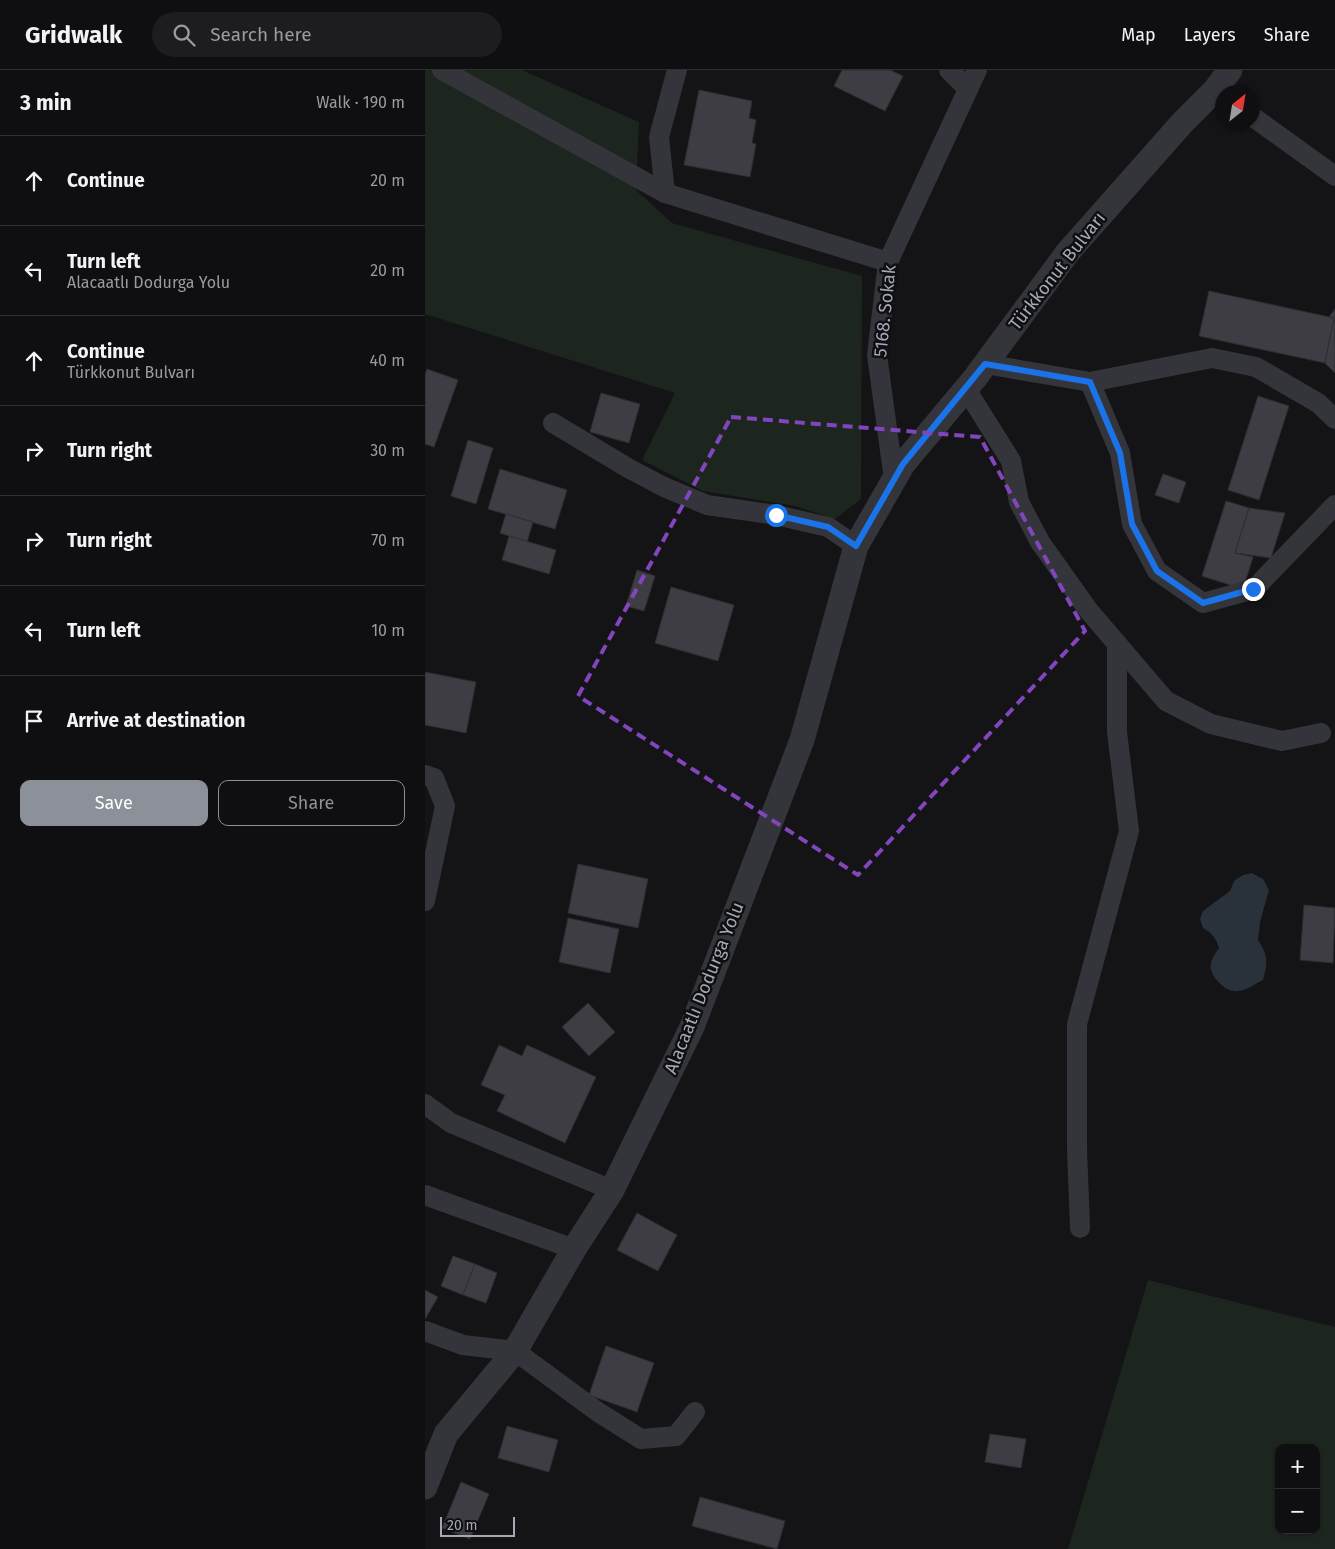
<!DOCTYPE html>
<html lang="en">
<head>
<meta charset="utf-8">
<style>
	:root { --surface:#0f0e10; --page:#1d1c1e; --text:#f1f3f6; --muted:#9b9c9f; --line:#2f2e30; --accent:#8c9099 }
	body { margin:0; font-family:"Fira Sans",sans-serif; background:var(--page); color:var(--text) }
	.controls { position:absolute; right:15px; bottom:15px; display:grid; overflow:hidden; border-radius:10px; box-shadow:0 1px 4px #0004 }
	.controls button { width:45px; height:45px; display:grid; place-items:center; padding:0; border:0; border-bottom:1px solid var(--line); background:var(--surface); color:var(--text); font:25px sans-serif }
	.compass { position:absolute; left:790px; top:15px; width:45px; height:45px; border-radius:50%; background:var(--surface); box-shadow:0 1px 4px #0004; rotate:30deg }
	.scale { position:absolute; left:15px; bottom:12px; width:75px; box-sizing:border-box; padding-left:5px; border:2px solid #a4a8b7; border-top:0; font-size:14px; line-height:18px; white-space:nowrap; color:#a4a8b7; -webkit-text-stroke:4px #0f0e10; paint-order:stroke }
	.stop { position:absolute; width:15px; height:15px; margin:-11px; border:4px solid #1a73e8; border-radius:50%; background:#fff }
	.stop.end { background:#1a73e8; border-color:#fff; box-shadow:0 1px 5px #0008 }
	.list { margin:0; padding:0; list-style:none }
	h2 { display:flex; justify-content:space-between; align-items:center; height:65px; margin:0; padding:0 20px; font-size:21px }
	h2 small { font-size:16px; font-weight:400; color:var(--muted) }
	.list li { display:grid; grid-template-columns:32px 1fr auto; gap:15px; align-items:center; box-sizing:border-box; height:90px; padding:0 20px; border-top:1px solid var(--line) }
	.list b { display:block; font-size:19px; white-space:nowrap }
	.list p { margin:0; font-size:16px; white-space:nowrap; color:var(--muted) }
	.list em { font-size:16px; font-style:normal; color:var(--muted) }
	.actions { display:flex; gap:10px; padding:15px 20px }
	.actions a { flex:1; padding:11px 0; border:1px solid var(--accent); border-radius:10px; text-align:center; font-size:18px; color:var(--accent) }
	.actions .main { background:var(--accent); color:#fff }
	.icon { flex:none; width:28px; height:28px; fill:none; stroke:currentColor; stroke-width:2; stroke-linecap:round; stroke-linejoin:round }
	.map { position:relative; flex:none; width:910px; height:1479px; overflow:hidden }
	header { display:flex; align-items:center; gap:30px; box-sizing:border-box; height:70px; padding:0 25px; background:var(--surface); border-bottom:1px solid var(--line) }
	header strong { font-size:24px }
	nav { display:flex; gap:28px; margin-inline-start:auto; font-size:18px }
	.search { width:350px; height:45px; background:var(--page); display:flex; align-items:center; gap:12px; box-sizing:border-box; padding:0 18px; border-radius:28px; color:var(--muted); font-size:19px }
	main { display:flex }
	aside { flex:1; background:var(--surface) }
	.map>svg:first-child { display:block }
</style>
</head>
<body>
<header>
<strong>Gridwalk</strong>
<div class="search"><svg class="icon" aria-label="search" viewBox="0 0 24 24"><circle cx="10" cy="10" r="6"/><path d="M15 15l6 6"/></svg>Search here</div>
<nav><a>Map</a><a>Layers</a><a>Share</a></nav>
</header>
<main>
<aside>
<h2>3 min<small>Walk · 190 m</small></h2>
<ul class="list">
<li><svg class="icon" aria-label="ahead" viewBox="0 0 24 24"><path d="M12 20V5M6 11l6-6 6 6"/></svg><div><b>Continue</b></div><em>20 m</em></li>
<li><svg class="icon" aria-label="left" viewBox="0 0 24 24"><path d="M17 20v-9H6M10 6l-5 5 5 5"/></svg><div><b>Turn left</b><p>Alacaatlı Dodurga Yolu</p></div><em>20 m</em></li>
<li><svg class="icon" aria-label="ahead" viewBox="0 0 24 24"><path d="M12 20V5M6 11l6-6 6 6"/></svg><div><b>Continue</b><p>Türkkonut Bulvarı</p></div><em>40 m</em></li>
<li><svg class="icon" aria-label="right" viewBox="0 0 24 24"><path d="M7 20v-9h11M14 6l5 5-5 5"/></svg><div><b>Turn right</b></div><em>30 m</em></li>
<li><svg class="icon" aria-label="right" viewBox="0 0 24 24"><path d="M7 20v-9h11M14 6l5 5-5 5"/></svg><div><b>Turn right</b></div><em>70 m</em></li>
<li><svg class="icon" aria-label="left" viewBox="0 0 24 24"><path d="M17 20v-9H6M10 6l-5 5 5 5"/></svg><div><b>Turn left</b></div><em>10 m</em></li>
<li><svg class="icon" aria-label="arrive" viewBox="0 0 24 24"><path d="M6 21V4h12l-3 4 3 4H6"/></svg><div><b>Arrive at destination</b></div></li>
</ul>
<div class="actions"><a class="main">Save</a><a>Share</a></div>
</aside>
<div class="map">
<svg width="910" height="1479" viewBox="0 0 910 1479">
	<rect width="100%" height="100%" fill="#141315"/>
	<g fill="#1d251f" fill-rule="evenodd">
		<path d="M0,0H97L214,52L211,120L247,153L437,206L436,429L410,449L370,436L278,421L217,390L250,323L0,244Z"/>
		<path d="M723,1210L910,1257V1479H643ZM854,1378H891V1460H854Z"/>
	</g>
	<path fill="#29313a" d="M827,803L838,809L844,820L835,852L833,870C843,885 843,892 838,910C830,914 822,920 813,921C802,923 789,910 786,900C784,892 790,884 794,878C791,868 787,863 778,858L775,849L778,841L805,821L809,811L818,805Z"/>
	<g fill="#3e3d43" stroke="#2e2d32">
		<path d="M417,0H465L478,6L460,41L409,16Z"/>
		<path d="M274,20L327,31L324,48L331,50L327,73L331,74L325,107L259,95Z"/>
		<path d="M784,221L909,248L900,293L774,266Z"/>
		<path d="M910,239V303L900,293L909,248L904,247Z"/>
		<path d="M2,299L33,310L9,377L0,374V305Z"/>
		<path d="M176,323L215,334L204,373L165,362Z"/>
		<path d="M833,326L864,336L834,430L803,420Z"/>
		<path d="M43,370L68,378L51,434L26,426Z"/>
		<path d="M75,399L142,420L130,459L63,439Z"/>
		<path d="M738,404L761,412L754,433L730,425Z"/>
		<path d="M801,431L824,438L810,483L828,487L818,519L777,506Z"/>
		<path d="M824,438L860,443L846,488L810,483Z"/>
		<path d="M81,444L108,452L102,472L75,463Z"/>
		<path d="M84,466L131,480L124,504L77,490Z"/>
		<path d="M212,500L230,506L219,541L201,536Z"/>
		<path d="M246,517L309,535L293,591L230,573Z"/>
		<path d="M0,602L51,612L41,663L0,655Z"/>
		<path d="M153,794L223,809L213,858L143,843Z"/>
		<path d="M879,835L910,838L908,893L875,890Z"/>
		<path d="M143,848L194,859L185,903L134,892Z"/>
		<path d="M163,933L190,962L164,986L137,957Z"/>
		<path d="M74,975L97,986L102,975L171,1007L140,1073L72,1041L80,1025L56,1015Z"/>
		<path d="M212,1143L252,1165L233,1201L192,1180Z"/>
		<path d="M28,1186L50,1194L38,1225L16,1216Z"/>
		<path d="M50,1194L72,1203L61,1233L38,1225Z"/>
		<path d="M0,1220L13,1227L0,1249Z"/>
		<path d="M181,1276L229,1293L212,1342L164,1325Z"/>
		<path d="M82,1356L133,1370L124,1402L73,1388Z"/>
		<path d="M565,1364L601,1369L596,1398L560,1392Z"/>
		<path d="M36,1412L64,1424L45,1469L17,1458Z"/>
		<path d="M275,1427L360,1451L352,1479L267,1456Z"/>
	</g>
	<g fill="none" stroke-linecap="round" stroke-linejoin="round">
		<g stroke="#34353b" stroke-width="20">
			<path d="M17,0L240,123"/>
			<path d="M252,0L234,67L240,123L463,192"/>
			<path d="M524,0L543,19"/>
			<path d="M828,47L910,106"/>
			<path d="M560,294L665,312L787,288L831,297L893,333L910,349"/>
			<path d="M665,312L695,383L707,454L732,501L778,533L829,519L910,435"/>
			<path d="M541,319L586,391L594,432L615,472L664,541L741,631L786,654L857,671L896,663"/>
			<path d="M128,353L203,398L239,417L282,435L351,445L403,457L431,476"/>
			<path d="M469,410L452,285L463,192L552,0"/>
			<path d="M0,705L9,708L20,736L0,831"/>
			<path d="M0,1034L26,1053L187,1120"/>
			<path d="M0,1125L149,1179"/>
			<path d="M655,1158L652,1079V954L704,761L692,662V573"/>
			<path d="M0,1261L38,1275L90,1281L173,1342L216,1369L251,1366L270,1342"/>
		</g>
		<path stroke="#34353b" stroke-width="25" d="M0,1417L21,1364L90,1281L149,1179L187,1120L267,957L377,670L431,476L478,394L550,308L643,182L758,52L790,20L805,0"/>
	</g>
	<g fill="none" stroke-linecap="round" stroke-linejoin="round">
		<path stroke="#1a73e8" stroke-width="6" d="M351,445L403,457L431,476L478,394L560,294L665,312L695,383L707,454L732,501L778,533L828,519"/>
	</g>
	<path fill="none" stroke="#8345bd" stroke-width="4" stroke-dasharray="10 6" stroke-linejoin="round" d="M306,347L555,367L660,561L433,805L153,626Z"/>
	<g text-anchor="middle" stroke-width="5" stroke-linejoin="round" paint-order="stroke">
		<g font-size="18" fill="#a4a8b7" stroke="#0f0e10">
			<text transform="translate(632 201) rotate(-52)" y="6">Türkkonut Bulvarı</text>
			<text transform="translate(460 241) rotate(-84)" y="6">5168. Sokak</text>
			<text transform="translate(279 918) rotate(-68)" y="6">Alacaatlı Dodurga Yolu</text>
		</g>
	</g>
</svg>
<div class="controls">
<button>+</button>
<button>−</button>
</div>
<svg class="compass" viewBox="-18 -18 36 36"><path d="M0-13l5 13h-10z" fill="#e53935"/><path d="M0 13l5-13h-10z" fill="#9b9c9f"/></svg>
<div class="scale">20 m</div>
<div class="stop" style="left:351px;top:445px"></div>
<div class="stop end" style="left:828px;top:519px"></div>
</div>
</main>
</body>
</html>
